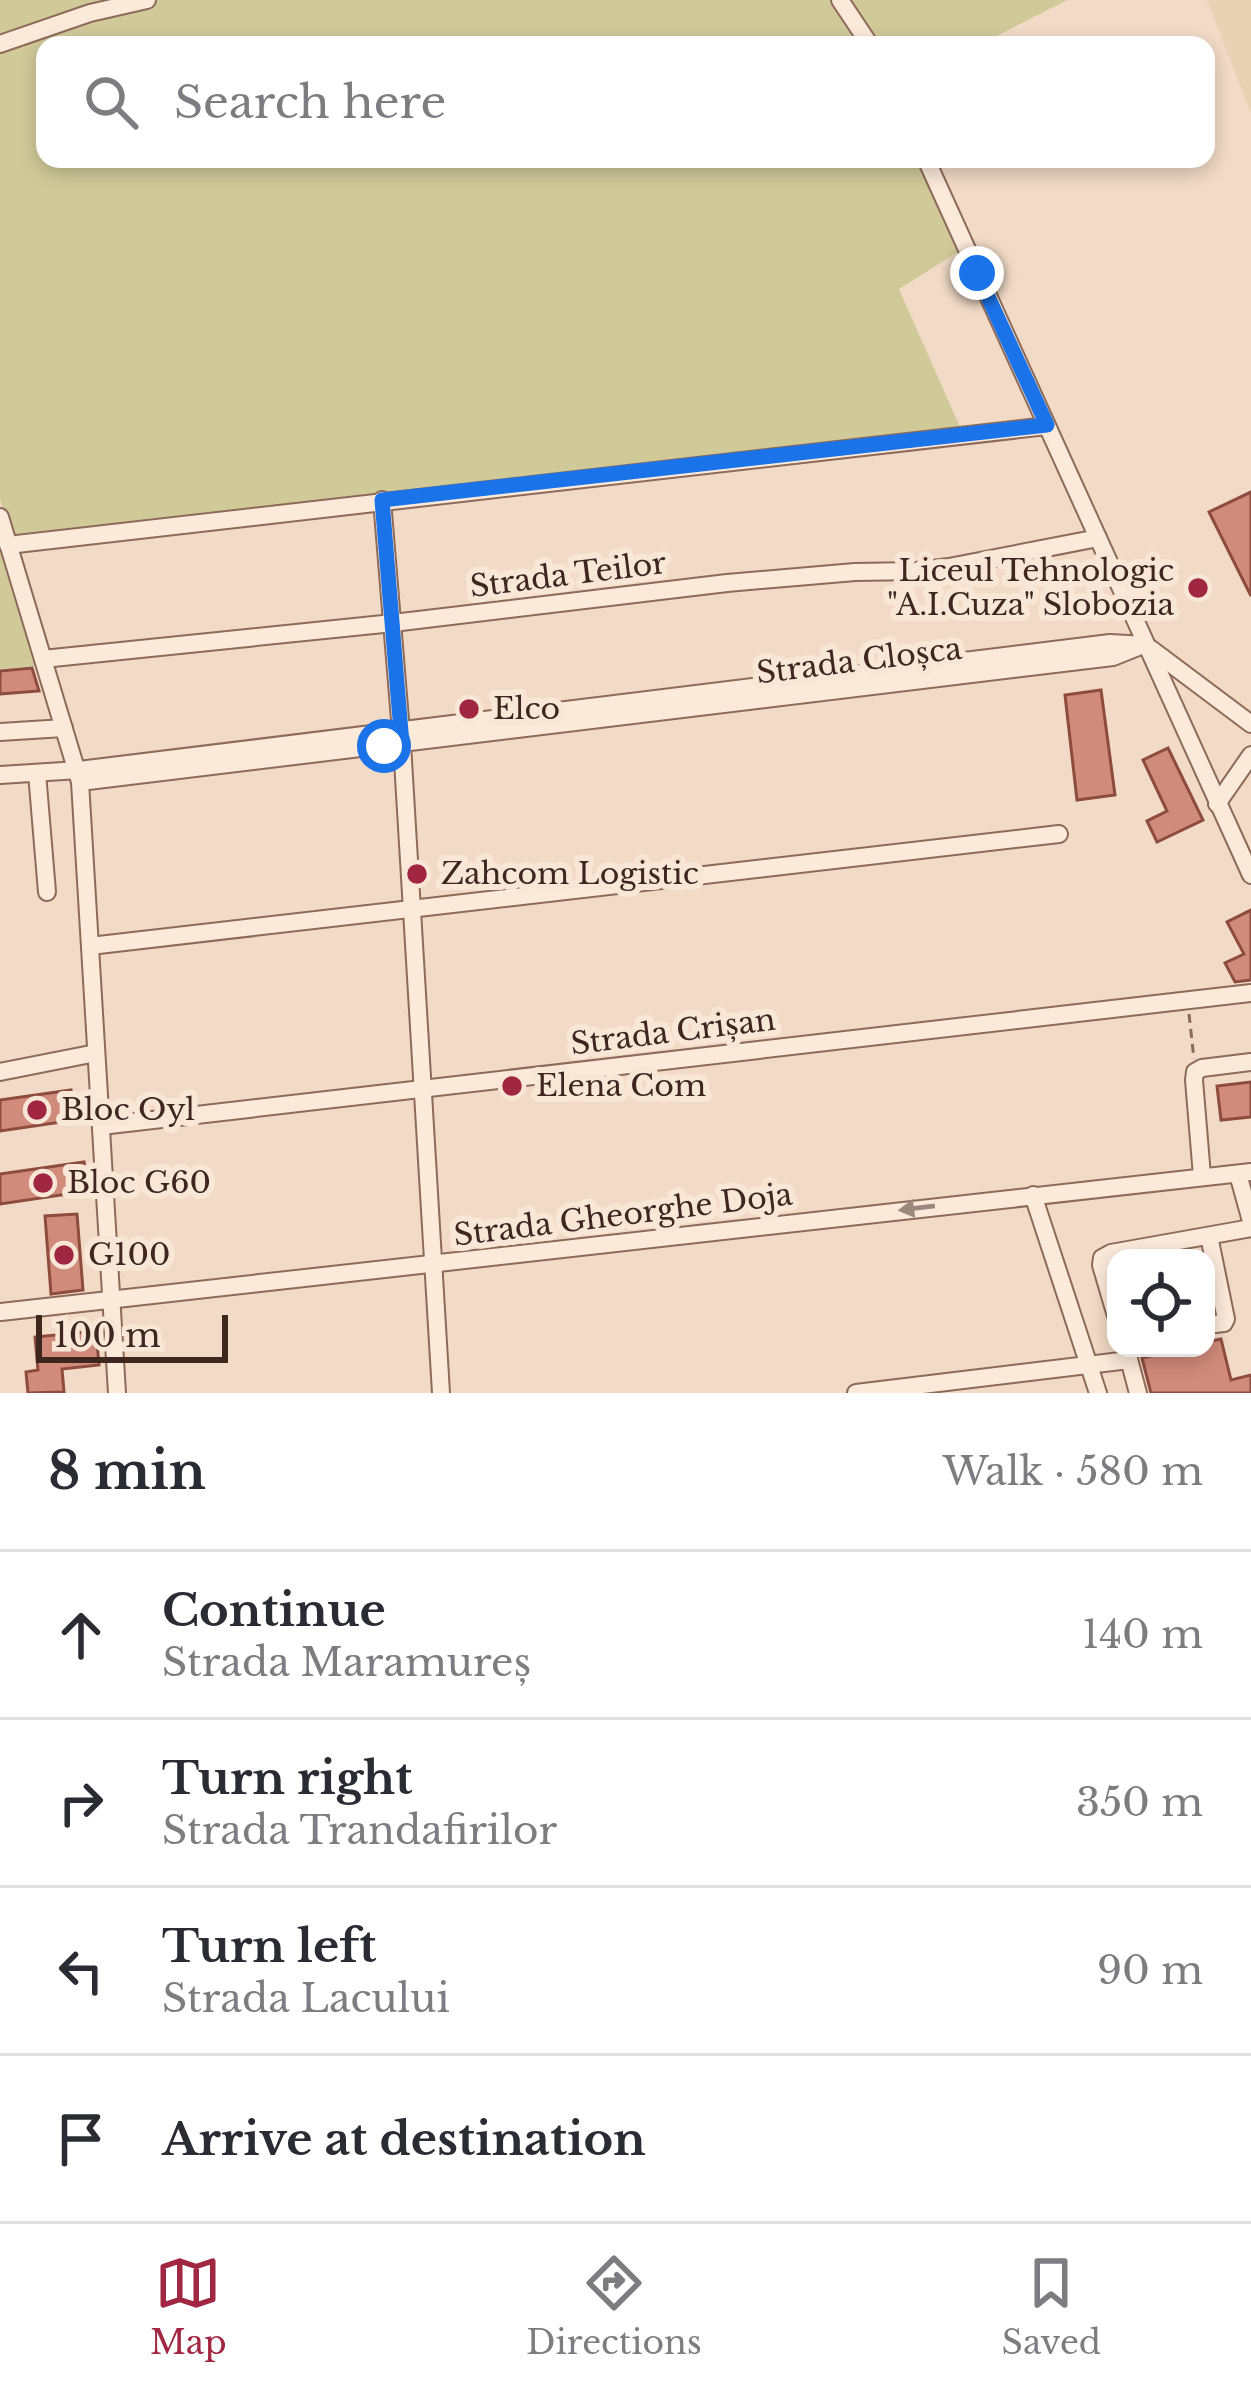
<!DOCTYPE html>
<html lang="en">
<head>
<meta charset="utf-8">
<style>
	:root { --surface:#fff; --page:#f7f7f7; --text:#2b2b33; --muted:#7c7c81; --line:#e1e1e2; --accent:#a02642 }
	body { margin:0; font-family:"Libre Baskerville",serif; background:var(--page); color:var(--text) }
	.controls { position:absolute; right:36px; bottom:36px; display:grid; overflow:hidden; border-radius:24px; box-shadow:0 6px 18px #0003 }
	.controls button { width:108px; height:108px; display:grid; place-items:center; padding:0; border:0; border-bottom:3px solid var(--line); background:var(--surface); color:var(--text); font:60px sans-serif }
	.scale { position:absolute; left:36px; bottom:30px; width:192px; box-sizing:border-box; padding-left:12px; border:6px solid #3d271f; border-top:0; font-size:33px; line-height:42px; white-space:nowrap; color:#3d271f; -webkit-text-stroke:9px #f8e6d6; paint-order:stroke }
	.stop { position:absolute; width:36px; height:36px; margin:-27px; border:9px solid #1a73e8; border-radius:50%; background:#fff }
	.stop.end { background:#1a73e8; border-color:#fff; box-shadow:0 3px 12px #0008 }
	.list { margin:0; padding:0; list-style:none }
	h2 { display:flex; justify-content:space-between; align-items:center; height:156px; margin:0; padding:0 48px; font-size:51px }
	h2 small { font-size:39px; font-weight:400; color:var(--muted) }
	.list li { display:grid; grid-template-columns:78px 1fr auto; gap:36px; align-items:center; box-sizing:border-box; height:168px; padding:0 48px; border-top:3px solid var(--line) }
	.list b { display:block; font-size:45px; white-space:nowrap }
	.list p { margin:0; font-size:39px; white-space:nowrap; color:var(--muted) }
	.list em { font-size:39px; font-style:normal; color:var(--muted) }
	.icon { flex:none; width:66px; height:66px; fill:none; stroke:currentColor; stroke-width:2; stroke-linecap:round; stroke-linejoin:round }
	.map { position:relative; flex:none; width:1251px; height:1393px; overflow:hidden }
	.search { position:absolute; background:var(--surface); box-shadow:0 6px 18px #0003; left:36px; right:36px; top:36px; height:132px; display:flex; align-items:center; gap:30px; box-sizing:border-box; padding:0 42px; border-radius:24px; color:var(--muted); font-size:45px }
	.sheet { height:828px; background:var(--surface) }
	nav { display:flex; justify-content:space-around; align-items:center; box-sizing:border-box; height:168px; border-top:3px solid var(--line); background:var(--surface); font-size:33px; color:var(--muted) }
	nav a { display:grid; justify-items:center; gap:6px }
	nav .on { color:var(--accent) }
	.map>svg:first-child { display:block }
</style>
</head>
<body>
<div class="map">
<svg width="1251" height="1393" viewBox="0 0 1251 1393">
	<rect width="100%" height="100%" fill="#f1dac6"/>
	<path fill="#e7d3b3" d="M1207,0H1251V113Z"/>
	<g fill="#d0ca99">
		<path d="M0,0H1067L979,45H45V159H917L958,252L899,289L960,427L391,494L13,544L0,499Z"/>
		<path d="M2,552L39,666L0,669V553Z"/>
	</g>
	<g fill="#d18b7a" stroke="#8e4c3e" stroke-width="3">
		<path d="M1251,492V596L1209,512Z"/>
		<path d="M32,668L39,691L0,694V671Z"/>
		<path d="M1101,690L1115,795L1077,800L1065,695Z"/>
		<path d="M1168,748L1203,820L1157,842L1147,821L1167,811L1143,760Z"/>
		<path d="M1251,910V980L1235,982L1225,963L1244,954L1227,922Z"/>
		<path d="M1251,1082V1117L1221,1120L1217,1086Z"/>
		<path d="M71,1090L75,1120L0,1131V1100Z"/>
		<path d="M84,1162L88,1191L0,1204V1174Z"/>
		<path d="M77,1214L83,1290L51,1294L45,1216Z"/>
		<path d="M96,1331L99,1365L62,1369L64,1392L28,1393L26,1372L38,1370L35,1337Z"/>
		<path d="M1221,1339L1231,1380L1251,1375V1393H1151L1142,1358L1183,1348H1206V1342Z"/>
	</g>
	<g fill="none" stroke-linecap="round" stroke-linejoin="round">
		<g stroke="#8e6a5a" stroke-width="20">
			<g id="minor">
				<path d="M840,0L870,45"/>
				<path d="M0,44L90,13L147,0"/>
				<path d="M926,159L1251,875"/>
				<path d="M382,500L402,744L441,1393"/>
				<path d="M0,517L80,782L117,1393"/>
				<path d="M8,545L1047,426"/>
				<path d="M1151,649L1251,724"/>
				<path d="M43,659L393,623L727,583L855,572L916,571L949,567L1098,538"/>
				<path d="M0,732L64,728"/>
				<path d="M37,773L47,892"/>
				<path d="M0,775L79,770L1110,643L1146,645"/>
				<path d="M80,782L1113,657L1138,647"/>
				<path d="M1217,804L1251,755"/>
				<path d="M90,946L1059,834"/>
				<path d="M0,1072L96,1053"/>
				<path d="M101,1126L1251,993"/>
				<path d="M1238,1174L1251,1221"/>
				<path d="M1202,1176L1194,1080L1195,1072L1202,1068L1251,1062"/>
				<path d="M1033,1195L1098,1393"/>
				<path d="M1,1312L1251,1172"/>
				<path d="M1116,1316L1101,1265L1102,1258L1111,1253L1251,1228"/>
				<path d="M1206,1325L1224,1323L1226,1319L1209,1236"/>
				<path d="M1126,1348L1138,1393"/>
				<path d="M856,1393L1129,1360"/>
			</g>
		</g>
		<path stroke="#8e6a5a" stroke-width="3" stroke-dasharray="9 6" stroke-linecap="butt" d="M1189,1014L1194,1059"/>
		<use href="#minor" stroke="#fbeada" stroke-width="16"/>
	</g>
	<defs><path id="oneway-solid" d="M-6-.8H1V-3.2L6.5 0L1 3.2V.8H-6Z" transform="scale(3)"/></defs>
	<use fill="#9c887c" href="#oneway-solid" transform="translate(917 1208) rotate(173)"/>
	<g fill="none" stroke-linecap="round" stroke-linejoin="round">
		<path stroke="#1a73e8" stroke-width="15" d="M384,746L402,744L382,500L1047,425L977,273"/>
	</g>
	<g fill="#a02642" stroke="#f8e6d6" stroke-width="4.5">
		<circle cx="1198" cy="588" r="12"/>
		<circle cx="469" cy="709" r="12"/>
		<circle cx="417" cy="874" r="12"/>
		<circle cx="512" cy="1086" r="12"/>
		<circle cx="37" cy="1110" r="12"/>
		<circle cx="43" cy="1183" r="12"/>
		<circle cx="64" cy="1255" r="12"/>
	</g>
	<g text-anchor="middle" stroke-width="12" stroke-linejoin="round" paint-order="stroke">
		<g font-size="30" fill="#3d271f" stroke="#f8e6d6" text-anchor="start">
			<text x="1174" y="581" text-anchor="end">Liceul Tehnologic<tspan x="1174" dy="34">"A.I.Cuza" Slobozia</tspan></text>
			<text x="493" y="719">Elco</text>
			<text x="441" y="884">Zahcom Logistic</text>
			<text x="536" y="1096">Elena Com</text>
			<text x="61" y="1120">Bloc Oyl</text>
			<text x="67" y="1193">Bloc G60</text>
			<text x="88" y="1265">G100</text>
		</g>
		<g font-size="30" fill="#3d271f" stroke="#f8e6d6">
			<text transform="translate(568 575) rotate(-7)" y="10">Strada Teilor</text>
			<text transform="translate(859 661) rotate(-7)" y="10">Strada Cloșca</text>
			<text transform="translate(673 1032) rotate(-7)" y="10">Strada Crișan</text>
			<text transform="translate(623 1215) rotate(-7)" y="10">Strada Gheorghe Doja</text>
		</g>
	</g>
</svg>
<div class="controls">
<button><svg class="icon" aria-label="locate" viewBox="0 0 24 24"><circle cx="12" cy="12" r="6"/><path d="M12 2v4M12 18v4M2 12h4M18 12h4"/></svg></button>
</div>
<div class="scale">100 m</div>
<div class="stop" style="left:384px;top:746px"></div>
<div class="stop end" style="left:977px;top:273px"></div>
<div class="search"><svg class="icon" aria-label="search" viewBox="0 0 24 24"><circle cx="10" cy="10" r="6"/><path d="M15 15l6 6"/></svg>Search here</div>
</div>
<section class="sheet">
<h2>8 min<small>Walk · 580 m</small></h2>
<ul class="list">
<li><svg class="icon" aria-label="ahead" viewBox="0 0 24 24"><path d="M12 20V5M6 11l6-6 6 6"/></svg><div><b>Continue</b><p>Strada Maramureș</p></div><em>140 m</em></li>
<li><svg class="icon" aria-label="right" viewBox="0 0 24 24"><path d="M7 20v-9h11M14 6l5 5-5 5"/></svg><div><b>Turn right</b><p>Strada Trandafirilor</p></div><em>350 m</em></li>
<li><svg class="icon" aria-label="left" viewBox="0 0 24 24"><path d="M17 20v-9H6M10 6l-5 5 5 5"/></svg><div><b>Turn left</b><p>Strada Lacului</p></div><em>90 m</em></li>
<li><svg class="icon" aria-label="arrive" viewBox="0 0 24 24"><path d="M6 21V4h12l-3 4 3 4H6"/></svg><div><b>Arrive at destination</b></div></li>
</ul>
</section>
<nav>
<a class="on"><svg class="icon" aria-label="map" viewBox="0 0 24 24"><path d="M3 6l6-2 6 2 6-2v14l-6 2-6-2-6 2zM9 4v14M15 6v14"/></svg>Map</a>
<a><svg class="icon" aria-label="directions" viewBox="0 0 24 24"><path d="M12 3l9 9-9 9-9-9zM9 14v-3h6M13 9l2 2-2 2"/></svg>Directions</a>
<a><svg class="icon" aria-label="saved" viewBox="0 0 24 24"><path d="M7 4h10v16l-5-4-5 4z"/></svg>Saved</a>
</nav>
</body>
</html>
